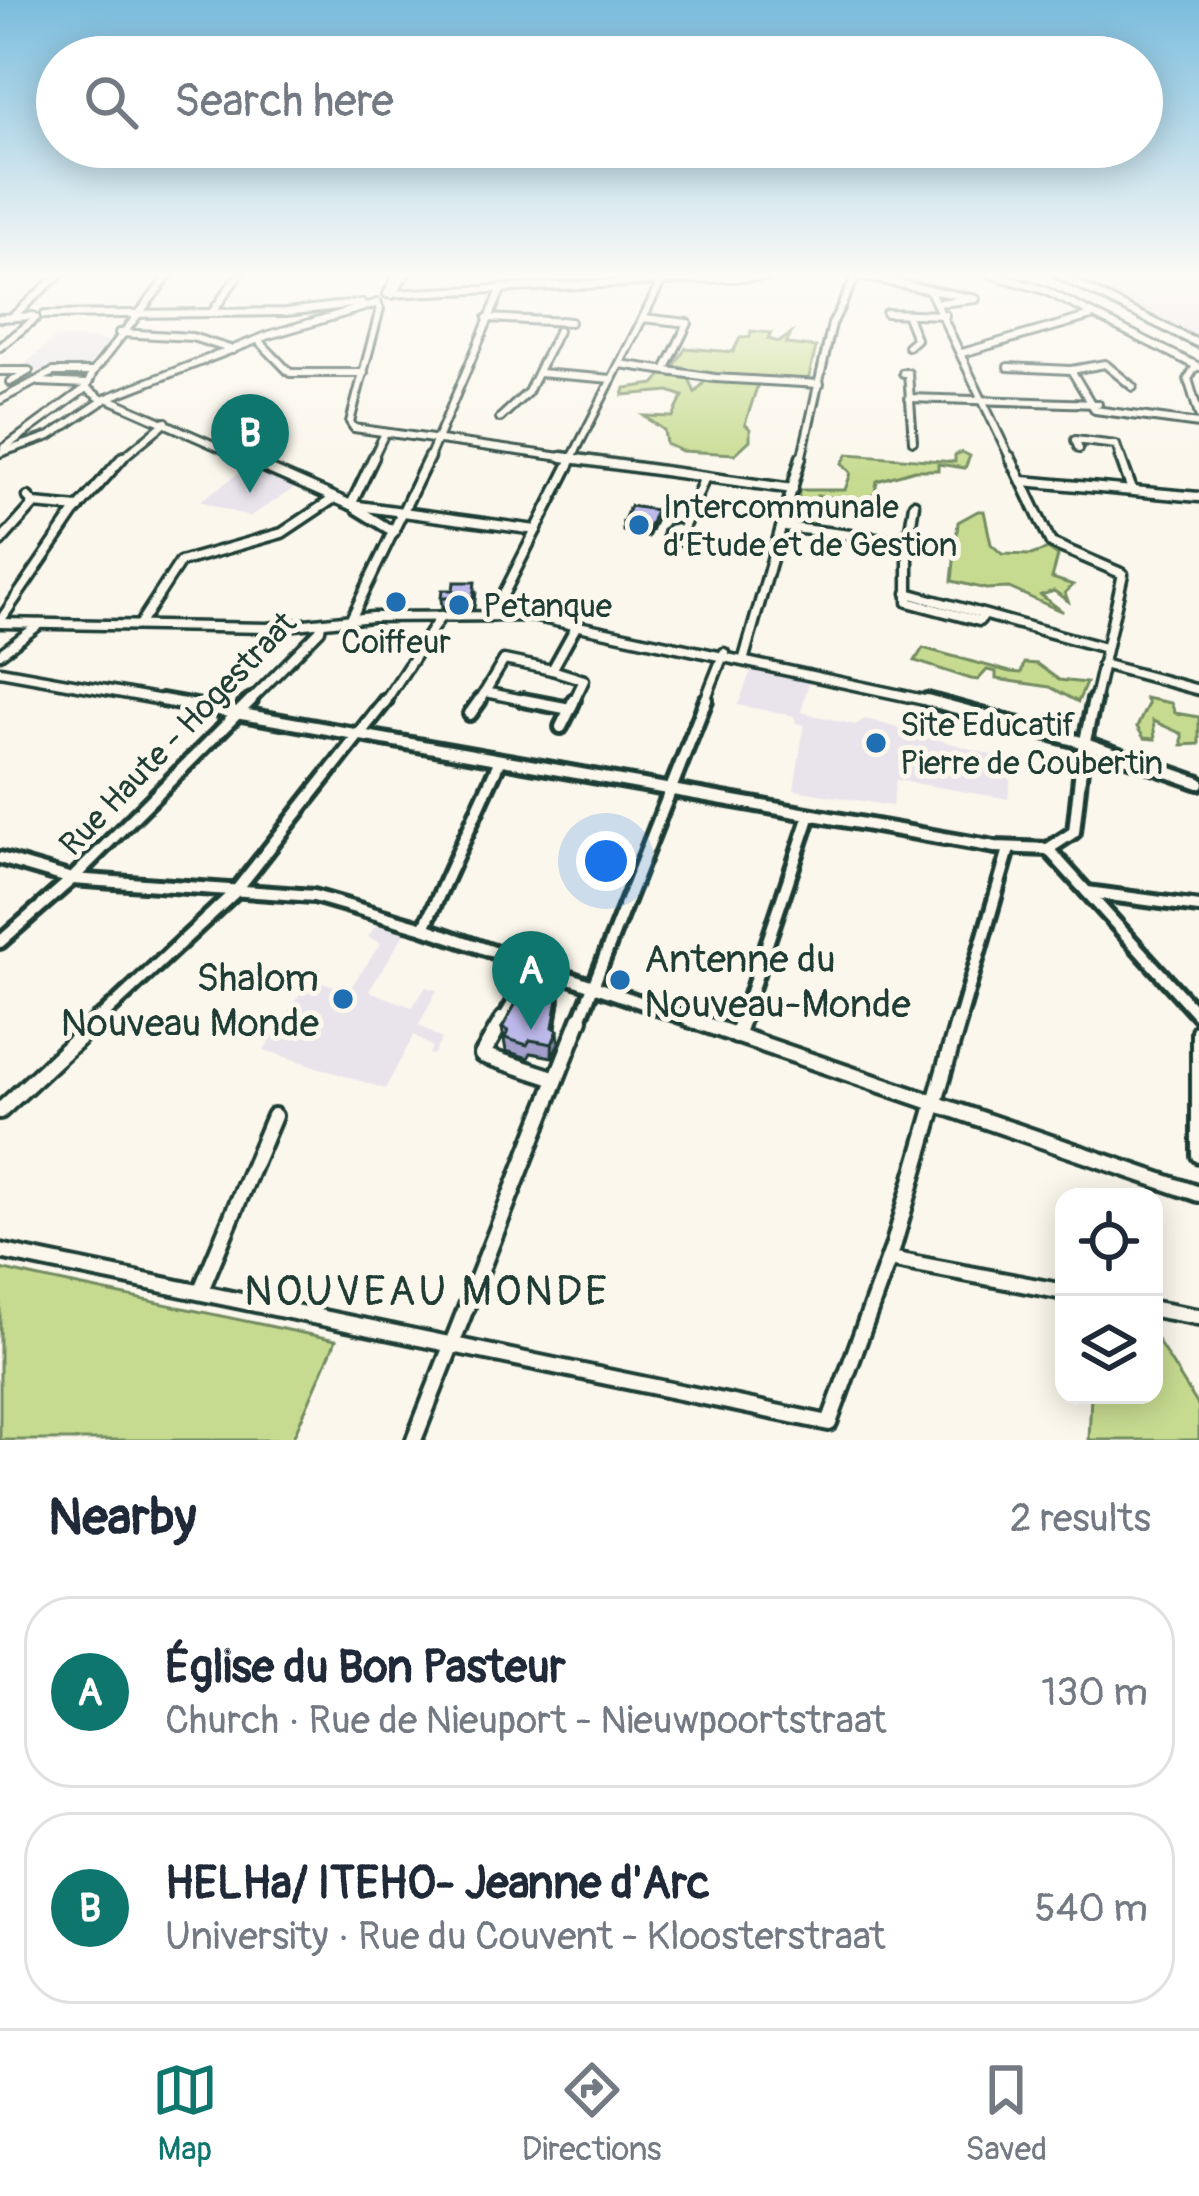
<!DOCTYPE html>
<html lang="en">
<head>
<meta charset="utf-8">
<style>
	:root { --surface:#fff; --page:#f6f6f7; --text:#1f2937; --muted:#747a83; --line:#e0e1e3; --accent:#0f766e }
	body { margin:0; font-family:Pangolin,sans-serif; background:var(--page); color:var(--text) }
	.controls { position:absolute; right:36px; bottom:36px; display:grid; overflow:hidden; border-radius:24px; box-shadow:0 6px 30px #0003 }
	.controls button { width:108px; height:108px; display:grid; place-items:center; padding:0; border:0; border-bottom:3px solid var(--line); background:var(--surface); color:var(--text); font:60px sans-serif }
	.you { position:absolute; left:606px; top:861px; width:42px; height:42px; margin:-30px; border:9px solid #fff; border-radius:50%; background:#1a73e8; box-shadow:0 0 0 18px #1a73e833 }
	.badge { display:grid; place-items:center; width:78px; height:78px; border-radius:50%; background:var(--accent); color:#fff; font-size:39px; font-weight:700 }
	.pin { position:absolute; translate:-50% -99px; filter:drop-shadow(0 3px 6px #0008) }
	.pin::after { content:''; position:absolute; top:63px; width:42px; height:36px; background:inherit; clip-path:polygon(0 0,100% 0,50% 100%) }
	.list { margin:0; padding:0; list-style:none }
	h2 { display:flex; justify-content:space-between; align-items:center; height:156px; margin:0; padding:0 48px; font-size:51px }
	h2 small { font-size:39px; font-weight:400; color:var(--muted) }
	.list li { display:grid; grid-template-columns:78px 1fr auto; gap:36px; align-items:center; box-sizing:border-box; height:192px; margin:0 24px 24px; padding:0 24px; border:3px solid var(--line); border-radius:48px }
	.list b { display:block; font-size:45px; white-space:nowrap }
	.list p { margin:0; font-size:39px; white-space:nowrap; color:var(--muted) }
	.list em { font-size:39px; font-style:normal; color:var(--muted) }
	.icon { flex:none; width:66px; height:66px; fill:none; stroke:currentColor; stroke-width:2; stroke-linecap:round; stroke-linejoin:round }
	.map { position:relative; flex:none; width:1199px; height:1440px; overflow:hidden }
	.search { position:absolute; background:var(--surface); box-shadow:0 6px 30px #0003; left:36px; right:36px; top:36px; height:132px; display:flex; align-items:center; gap:30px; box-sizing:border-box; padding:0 42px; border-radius:66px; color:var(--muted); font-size:45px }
	.sheet { height:588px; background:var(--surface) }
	nav { display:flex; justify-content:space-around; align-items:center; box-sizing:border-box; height:168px; border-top:3px solid var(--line); background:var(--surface); font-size:33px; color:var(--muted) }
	nav a { display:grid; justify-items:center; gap:6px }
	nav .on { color:var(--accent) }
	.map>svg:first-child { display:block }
</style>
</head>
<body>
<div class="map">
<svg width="1199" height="1440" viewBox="0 0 1199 1440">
	<rect width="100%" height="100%" fill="#fbf7ec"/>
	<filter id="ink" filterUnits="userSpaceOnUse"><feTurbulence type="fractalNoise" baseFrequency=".00833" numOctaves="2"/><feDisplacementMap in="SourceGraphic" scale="24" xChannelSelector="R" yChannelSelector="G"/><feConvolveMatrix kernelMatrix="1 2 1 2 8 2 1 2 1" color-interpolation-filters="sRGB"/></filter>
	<g filter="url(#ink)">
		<g fill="#e9e4ec">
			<path d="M1064,274H1199V339L1105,292Z"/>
			<path d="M56,337L92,339L109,341L89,371L18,370Z"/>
			<path d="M256,461L301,484L249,517L200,501Z"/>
			<path d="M753,665L810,677L801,712L855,725L865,719L877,722L1013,761L1008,799L896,780L892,806L794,790L804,725L796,723L794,716L738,705Z"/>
			<path d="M379,921L406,931L369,991L412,1007L426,987L437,990L419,1025L442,1039L433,1055L429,1054L432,1047L414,1035L385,1089L264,1050L309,979L349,990L381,943L368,937Z"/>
		</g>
		<g fill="#c7db90" stroke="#738c62" stroke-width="3">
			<path d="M751,331L771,333L768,339L779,342L791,334L786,344L816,347L808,381L718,376L674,366L686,348L733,352L740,338L750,337Z"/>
			<path d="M671,373L688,376L695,393L706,380L758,384L745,424L750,429V440L735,454L682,451L666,444L664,430L644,416L673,417L683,396L669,391L623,395L625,388L654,384L663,374Z"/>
			<path d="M962,452L970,456L965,468L938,464V470H915L877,481L875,493L864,501L817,496L814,528L793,526L798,516L799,490H845L851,473L842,463L848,454L955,462V455Z"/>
			<path d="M978,511H984L991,544L1002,554L1031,555L1048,549L1058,556L1052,578L1073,585L1065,593L1068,601L1054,591L1041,595L1063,612L1009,588L986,589L952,581L958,522Z"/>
			<path d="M923,648L1010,672L1021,673L1024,663L1037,664L1059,680L1086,683L1078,702L1050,687L996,679V672L987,670L978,680L971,679L915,661Z"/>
			<path d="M1145,698L1171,703L1175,713L1199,717V744L1182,745V734L1153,721L1155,739L1144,738L1137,727L1148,704Z"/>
			<path d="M0,1269L40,1278L336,1340L292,1440H0Z"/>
			<path d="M1154,1335L1199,1407V1440H1089L1091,1395H1154Z"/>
		</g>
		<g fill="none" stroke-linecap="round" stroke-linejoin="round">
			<g stroke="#1f3d34" stroke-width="12">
				<g id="minor-far3">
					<path d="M397,274L387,294L817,274"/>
					<path d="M990,274L1044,290L1199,367"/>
					<path d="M1056,274L1199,344"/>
					<path d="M856,275L976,299L939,303"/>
					<path d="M929,289L1011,460"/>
					<path d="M392,295L405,274"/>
					<path d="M377,303L380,309L350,422L354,428L583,460"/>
					<path d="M213,311L239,274"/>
					<path d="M886,313L945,315"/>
					<path d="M44,315L286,312L362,303"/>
					<path d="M907,316L916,339L908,346"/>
					<path d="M12,317L60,274"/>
					<path d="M0,318L33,316"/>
					<path d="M487,318L570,322L560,321"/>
					<path d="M643,318L688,323L666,368"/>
					<path d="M119,333L192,337L233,350"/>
					<path d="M258,340L290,373H364"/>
					<path d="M0,347L36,318"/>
					<path d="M962,353L1091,316"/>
					<path d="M620,364L715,378L820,384"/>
					<path d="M1196,366L1188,379L1199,415"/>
					<path d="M1008,367L1071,370L1105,364L1133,387"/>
					<path d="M1071,370L1095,410L1199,424"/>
					<path d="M0,371H29L10,382"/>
					<path d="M539,373L612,379"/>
					<path d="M903,373H908L913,441"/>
					<path d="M39,382L87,384"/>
					<path d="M107,398L248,460"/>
					<path d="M909,398L1098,404"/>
					<path d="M0,400L53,372H93"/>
					<path d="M103,400L86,388L93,372L170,274"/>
					<path d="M500,418L528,392L558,331"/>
					<path d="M4,448L86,388"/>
					<path d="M1079,449L1075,440L1116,445L1121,460"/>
					<path d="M0,453L50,436L107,398L269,335L378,303"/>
					<path d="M120,460L166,422"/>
					<path d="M372,460L384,435"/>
					<path d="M428,460L502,288"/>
					<path d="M571,460L665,274"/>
					<path d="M801,460L832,324L857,274"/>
				</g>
			</g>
			<g stroke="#1f3d34" stroke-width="15">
				<g id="minor-far2">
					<path d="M241,457L351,505L536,530"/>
					<path d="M562,457L793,489"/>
					<path d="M1010,457L1051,543L1123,574L1094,703"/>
					<path d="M1120,457L1132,490"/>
					<path d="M1023,481L1199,497"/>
					<path d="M28,497L34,504L79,508"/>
					<path d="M351,505L374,457"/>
					<path d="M355,508L394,532"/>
					<path d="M785,527L908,542L914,504"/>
					<circle cx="674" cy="535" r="6"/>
					<path d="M681,533L705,477"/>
					<path d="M0,542L34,504"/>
					<path d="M908,542V602L979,621L984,615"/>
					<path d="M907,593L1105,648"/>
					<path d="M493,615L573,457"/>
					<path d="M351,619L429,457"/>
					<path d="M0,621L74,513L123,457"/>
					<path d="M0,623L267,628L372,617L532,616L938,703"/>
					<path d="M139,625L180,562L282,533L333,499"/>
					<path d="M0,654L40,624"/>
					<path d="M744,658L801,457"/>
					<path d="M1102,664L1199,690"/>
					<path d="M552,670L584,680L573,703"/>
					<path d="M552,670L578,623"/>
					<path d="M0,671L179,703"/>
					<path d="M248,703L320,630L321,623"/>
					<path d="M384,703L441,616"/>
					<path d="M478,703L485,692"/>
					<path d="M538,703L485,692L504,660L552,670"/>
					<path d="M704,703L724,653"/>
				</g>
			</g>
			<g stroke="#1f3d34" stroke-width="20">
				<g id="minor-far1">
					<path d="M162,700L995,847L1048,849L1074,832L1083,750L1094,700"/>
					<path d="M523,700L570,709L574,700"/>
					<path d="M927,700L1085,743L1199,783"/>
					<path d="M470,714L480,700"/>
					<path d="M561,727L570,709"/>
					<path d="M1048,849L1199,1016"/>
					<path d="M0,858L72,879L314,896L424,928L698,1022"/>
					<path d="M1087,892L1199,907"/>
					<path d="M424,928L500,760"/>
					<path d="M0,942L72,879L251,700"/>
					<path d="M96,1022L235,892L386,700"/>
					<path d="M502,1022L535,966"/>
					<path d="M579,1022L706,700"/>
					<path d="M741,1022L810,815"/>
					<path d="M959,1022L1009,849"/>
				</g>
			</g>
			<g stroke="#1f3d34" stroke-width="22">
				<g id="minor">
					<path d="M503,1019L482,1055L556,1079"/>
					<path d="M689,1019L1199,1194"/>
					<path d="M1199,1031V1155"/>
					<path d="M736,1036L742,1019"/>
					<path d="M0,1111L99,1019"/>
					<path d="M0,1251L829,1423L893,1247L959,1019"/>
					<path d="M890,1259L1064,1292"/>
					<path d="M201,1290L274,1116"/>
					<path d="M1154,1309L1199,1317"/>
					<path d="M414,1440L580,1019"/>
				</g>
			</g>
			<use href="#minor-far3" stroke="#fbf7ec" stroke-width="6"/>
			<use href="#minor-far2" stroke="#fbf7ec" stroke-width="8"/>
			<use href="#minor-far1" stroke="#fbf7ec" stroke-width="10"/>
			<use href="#minor" stroke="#fbf7ec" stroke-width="14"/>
		</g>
		<g fill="#a39fca" stroke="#1f3d34" stroke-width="3">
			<path d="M656,519L648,537L623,531V522Z"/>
			<path d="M453,590L476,592L474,608H442L441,598Z"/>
			<path d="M560,988V1002L556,1028L559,1043L552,1057L531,1053L528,1058L506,1051L502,1028Z"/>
		</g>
		<g fill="#8582a4" stroke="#1f3d34" stroke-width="3">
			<path d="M656,510V519L648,537L649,528Z"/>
			<path d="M560,988V1002L554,1040L558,1030L559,1043L552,1057L553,1027Z"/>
		</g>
		<g fill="#beb9eb" stroke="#1f3d34" stroke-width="3">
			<path d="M630,506L656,510L649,528L623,522Z"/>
			<path d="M454,582H475L473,598H441L442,590H453Z"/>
			<path d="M549,980L560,988L553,1027L558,1030L552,1044L530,1040L527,1045L505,1038L508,1031L502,1028L528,982Z"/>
		</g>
	</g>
	<linearGradient id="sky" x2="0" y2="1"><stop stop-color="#7abcdd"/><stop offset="0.58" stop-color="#fdfbf6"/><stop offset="1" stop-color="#fdfbf6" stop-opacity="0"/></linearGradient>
	<rect width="1199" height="475" fill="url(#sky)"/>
	<g fill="#1f6fb2" stroke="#fbf7ec" stroke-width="4.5">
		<circle cx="639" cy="525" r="12"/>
		<circle cx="396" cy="602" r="12"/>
		<circle cx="459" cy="605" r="12"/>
		<circle cx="876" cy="743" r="12"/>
		<circle cx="620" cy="980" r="12"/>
		<circle cx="343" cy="999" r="12"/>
	</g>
	<g text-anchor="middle" stroke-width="10" stroke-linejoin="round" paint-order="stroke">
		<g font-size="33" fill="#1f3d34" stroke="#fbf7ec" text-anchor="start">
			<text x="663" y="518">Intercommunale<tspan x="663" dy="38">d’Etude et de Gestion</tspan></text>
			<text x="483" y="617">Petanque</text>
			<text x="396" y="653" text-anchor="middle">Coiffeur</text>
			<text x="900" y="736">Site Educatif<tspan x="900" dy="38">Pierre de Coubertin</tspan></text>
		</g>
		<g font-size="33" fill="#1f3d34" stroke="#fbf7ec">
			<text transform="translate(177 733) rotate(-46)" y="12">Rue Haute - Hogestraat</text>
		</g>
		<g font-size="39" fill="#1f3d34" stroke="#fbf7ec" text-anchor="start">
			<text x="644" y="972">Antenne du<tspan x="644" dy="45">Nouveau-Monde</tspan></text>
			<text x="319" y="991" text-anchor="end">Shalom<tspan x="319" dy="45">Nouveau Monde</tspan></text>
		</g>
		<g font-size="42" letter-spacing="3" fill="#1f3d34" stroke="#fbf7ec">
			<text x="427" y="1305">NOUVEAU MONDE</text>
		</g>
	</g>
</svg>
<div class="controls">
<button><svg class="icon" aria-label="locate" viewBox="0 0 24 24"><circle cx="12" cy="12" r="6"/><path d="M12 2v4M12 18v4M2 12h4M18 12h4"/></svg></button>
<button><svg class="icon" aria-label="layers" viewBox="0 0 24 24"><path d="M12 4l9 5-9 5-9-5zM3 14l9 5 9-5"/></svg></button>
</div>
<div class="you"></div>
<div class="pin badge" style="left:531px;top:1030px">A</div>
<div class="pin badge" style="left:250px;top:493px">B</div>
<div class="search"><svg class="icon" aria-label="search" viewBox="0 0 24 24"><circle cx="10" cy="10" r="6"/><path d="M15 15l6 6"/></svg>Search here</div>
</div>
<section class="sheet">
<h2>Nearby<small>2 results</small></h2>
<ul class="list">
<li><span class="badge">A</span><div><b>Église du Bon Pasteur</b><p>Church · Rue de Nieuport - Nieuwpoortstraat</p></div><em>130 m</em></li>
<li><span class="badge">B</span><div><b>HELHa/ ITEHO- Jeanne d'Arc</b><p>University · Rue du Couvent - Kloosterstraat</p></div><em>540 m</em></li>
</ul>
</section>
<nav>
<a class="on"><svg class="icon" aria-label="map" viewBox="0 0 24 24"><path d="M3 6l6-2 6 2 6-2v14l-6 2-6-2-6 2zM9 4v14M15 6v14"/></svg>Map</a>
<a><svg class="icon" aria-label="directions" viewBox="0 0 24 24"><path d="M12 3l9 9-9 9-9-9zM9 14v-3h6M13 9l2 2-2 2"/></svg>Directions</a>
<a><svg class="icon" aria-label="saved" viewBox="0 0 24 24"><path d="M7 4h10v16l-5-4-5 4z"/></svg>Saved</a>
</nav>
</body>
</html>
